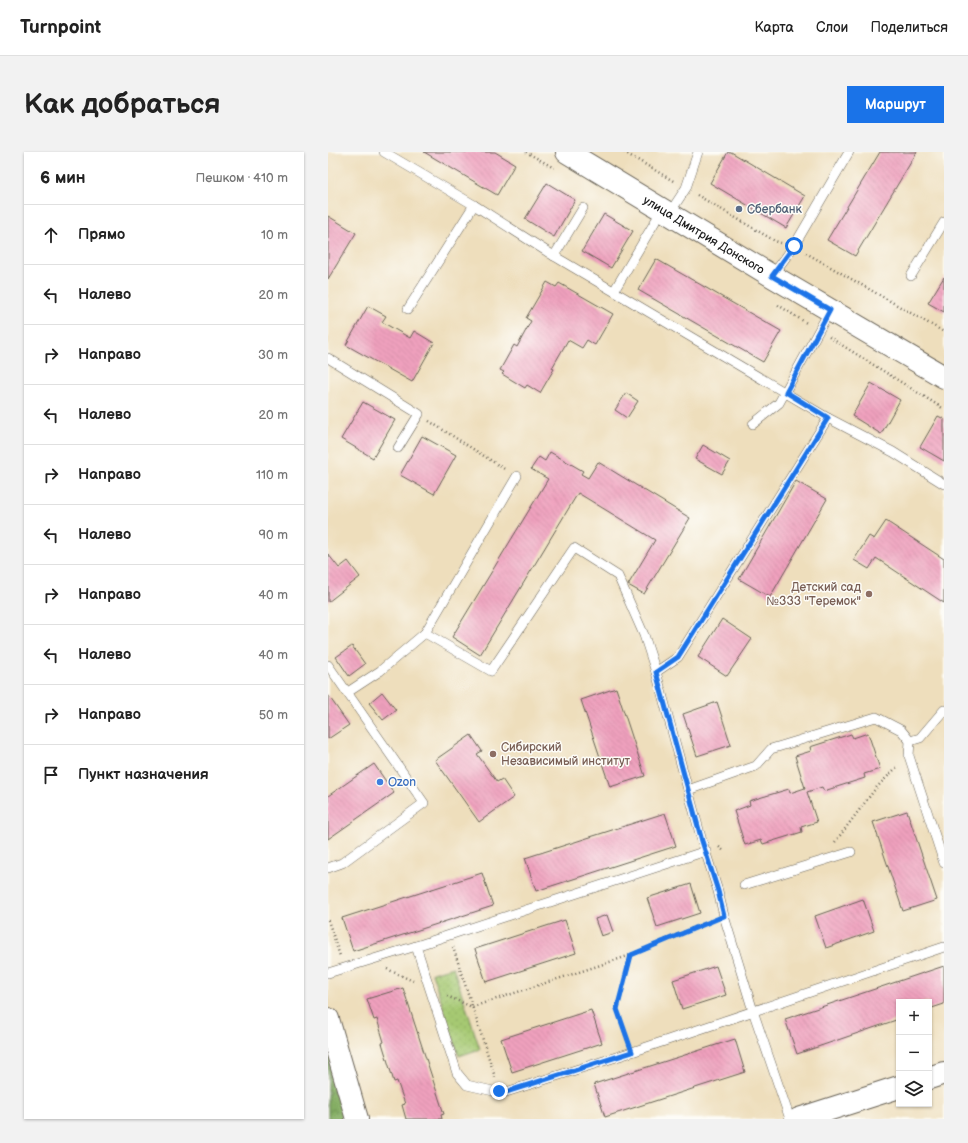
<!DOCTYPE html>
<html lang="ru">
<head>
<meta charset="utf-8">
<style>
	:root { --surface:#fff; --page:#f2f2f2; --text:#222; --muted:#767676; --line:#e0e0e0; --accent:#1a73e8 }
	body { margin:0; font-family:"Balsamiq Sans",sans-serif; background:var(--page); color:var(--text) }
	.controls { position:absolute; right:12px; bottom:12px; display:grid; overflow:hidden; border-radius:0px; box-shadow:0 1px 3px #0004 }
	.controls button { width:36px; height:36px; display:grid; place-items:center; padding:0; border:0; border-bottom:1px solid var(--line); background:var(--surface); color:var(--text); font:20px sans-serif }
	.stop { position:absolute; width:12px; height:12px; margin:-9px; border:3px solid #1a73e8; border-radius:50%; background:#fff }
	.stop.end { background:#1a73e8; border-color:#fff; box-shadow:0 1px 4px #0008 }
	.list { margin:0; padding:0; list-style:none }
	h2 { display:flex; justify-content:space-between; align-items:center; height:52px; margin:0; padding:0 16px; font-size:17px }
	h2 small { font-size:13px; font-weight:400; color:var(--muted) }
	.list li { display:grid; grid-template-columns:26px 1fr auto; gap:12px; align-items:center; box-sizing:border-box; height:60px; padding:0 16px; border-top:1px solid var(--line) }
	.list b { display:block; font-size:15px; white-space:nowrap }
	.list em { font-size:13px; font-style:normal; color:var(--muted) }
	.icon { flex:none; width:22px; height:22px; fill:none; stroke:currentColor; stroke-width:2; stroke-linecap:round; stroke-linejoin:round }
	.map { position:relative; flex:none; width:616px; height:967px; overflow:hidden; border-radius:0px }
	header { display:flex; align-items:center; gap:24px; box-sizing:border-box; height:56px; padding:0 20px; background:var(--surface); border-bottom:1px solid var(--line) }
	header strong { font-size:19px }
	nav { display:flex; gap:22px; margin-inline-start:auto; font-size:14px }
	.intro { display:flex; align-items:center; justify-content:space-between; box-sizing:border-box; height:96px; padding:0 24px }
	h1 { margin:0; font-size:28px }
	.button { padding:10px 18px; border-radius:0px; background:var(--accent); color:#fff; font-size:14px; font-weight:700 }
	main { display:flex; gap:24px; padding:0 24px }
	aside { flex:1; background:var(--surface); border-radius:0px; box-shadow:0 1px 3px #0004 }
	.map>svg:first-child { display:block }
</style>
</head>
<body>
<header>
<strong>Turnpoint</strong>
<nav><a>Карта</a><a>Слои</a><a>Поделиться</a></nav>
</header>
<div class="intro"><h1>Как добраться</h1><a class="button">Маршрут</a></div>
<main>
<aside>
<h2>6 мин<small>Пешком · 410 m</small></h2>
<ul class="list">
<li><svg class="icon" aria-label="ahead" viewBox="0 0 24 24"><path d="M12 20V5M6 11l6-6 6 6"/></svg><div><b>Прямо</b></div><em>10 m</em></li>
<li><svg class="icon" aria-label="left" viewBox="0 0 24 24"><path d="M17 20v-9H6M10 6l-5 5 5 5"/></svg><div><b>Налево</b></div><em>20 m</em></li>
<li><svg class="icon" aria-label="right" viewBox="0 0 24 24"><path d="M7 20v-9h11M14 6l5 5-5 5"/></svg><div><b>Направо</b></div><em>30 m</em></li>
<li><svg class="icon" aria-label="left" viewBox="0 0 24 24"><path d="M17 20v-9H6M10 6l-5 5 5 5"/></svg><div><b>Налево</b></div><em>20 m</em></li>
<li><svg class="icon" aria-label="right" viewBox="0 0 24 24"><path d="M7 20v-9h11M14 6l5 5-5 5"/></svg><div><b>Направо</b></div><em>110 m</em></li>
<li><svg class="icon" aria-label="left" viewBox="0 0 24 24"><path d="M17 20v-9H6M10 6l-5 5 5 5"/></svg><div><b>Налево</b></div><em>90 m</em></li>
<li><svg class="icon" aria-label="right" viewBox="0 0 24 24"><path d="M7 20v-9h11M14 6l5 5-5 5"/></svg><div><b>Направо</b></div><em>40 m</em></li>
<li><svg class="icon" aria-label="left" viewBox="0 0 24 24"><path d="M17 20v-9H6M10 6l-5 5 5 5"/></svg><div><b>Налево</b></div><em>40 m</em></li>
<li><svg class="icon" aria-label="right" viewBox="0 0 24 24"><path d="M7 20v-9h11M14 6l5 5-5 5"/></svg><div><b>Направо</b></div><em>50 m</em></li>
<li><svg class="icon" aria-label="arrive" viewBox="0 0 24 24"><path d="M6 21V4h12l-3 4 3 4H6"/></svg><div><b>Пункт назначения</b></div></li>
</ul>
</aside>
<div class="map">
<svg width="616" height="967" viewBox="0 0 616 967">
	<defs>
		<pattern id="grass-dots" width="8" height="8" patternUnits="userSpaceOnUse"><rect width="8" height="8" fill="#a6c972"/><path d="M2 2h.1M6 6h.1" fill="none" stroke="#8eac62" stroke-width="1.8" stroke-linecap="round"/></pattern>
		<pattern id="forest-crowns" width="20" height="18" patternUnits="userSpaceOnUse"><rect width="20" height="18" fill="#84ad64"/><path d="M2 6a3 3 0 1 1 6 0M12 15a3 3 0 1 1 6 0" fill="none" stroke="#6b8c52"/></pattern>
		<pattern id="building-back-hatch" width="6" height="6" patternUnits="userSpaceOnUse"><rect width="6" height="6" fill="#efa0bd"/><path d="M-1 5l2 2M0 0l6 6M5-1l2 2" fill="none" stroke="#cc89a2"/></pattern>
	</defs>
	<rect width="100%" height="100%" fill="#fdfcf7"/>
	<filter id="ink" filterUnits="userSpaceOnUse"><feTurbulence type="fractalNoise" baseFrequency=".025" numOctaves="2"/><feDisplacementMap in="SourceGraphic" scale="8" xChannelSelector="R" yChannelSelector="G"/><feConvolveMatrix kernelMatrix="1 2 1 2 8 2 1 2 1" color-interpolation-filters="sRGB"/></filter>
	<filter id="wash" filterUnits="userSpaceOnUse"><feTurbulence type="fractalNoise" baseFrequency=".012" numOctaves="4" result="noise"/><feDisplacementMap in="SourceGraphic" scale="16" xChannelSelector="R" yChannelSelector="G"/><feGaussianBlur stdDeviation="0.9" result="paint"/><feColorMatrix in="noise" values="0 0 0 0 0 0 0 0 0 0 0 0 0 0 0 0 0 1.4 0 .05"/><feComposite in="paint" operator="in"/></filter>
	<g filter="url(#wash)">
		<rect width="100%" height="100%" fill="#eedebc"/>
		<path fill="url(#grass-dots)" stroke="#617247" d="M125,815L152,897L131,904L104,821Z"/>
		<path fill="url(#forest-crowns)" stroke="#506440" d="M0,899L20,967H0Z"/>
		<g id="blocks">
			<g fill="url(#building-back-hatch)">
				<path d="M96,0H167L187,12L169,43Z"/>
				<path d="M400,0H403L477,44L458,76L382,31Z"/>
				<path d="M552,0H589L527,104L499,88Z"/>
				<path d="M219,31L247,48L226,85L197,67Z"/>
				<path d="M276,62L305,79L283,116L254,99Z"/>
				<path d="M0,64L28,81L0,127Z"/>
				<path d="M328,107L453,179L435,210L310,138Z"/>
				<path d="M616,125V160L600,151Z"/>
				<path d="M219,130L228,135L231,131L285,162L267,193L259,188L254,196L240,188L224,216L226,217L212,241L199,233L197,236L174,222L176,220L172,218L186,193L189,195L203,169L198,166Z"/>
				<path d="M40,154L58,164L54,170L82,186L86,179L106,191L84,230L18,193Z"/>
				<path d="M543,231L572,248L553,282L524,264Z"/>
				<path d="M298,241L310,249L299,266L287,258Z"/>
				<path d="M35,250L67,268L45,306L13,287Z"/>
				<path d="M610,264L616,267V309L592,295Z"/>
				<path d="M94,284L128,303L106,342L72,323Z"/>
				<path d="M375,293L402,309L394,322L367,307Z"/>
				<path d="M222,300L255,319L253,322L260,326L270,310L362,366L316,442L300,433L327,388L250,341L152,503L124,485L220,327L203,317L211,305L217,309Z"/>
				<path d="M468,329L499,347L442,445L411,427Z"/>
				<path d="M558,369L616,407V451L548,406L541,417L526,408L541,384L546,387Z"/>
				<path d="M0,402L11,416L20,409L32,425L0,450Z"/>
				<path d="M394,467L424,487L399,524L370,505Z"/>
				<path d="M24,494L37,512L21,524L8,505Z"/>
				<path d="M288,536L317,624L282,635L253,548Z"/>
				<path d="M54,540L68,558L55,568L41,551Z"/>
				<path d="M0,543L21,573L0,587Z"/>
				<path d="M389,550L403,593L369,604L355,562Z"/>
				<path d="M540,581L552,617L536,622L537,626L496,639L494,635L479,640L489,670L473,675L474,680L435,692L433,688L417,693L406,659L422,653L421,649L461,637L462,641L477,636L467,604L483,599L482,595L523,582L525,586Z"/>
				<path d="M143,583L154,599L149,602L169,630L174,627L186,645L151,670L107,608Z"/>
				<path d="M46,612L66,641L0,687V644Z"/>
				<path d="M579,659L609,748L575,759L545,670Z"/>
				<path d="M337,661L348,694L208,739L197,706Z"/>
				<path d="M154,721L165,754L25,799L14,766Z"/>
				<path d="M363,732L372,761L329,775L319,746Z"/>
				<path d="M535,747L546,779L498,796L487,764Z"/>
				<path d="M279,763L285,780L273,784L267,767Z"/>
				<path d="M237,768L248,801L158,830L147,797Z"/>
				<path d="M388,814L398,843L354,857L345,828Z"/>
				<path d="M616,814V852L601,857V850H571V867L469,902L457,867Z"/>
				<path d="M75,836L116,962L113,963L114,967H78L74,953L77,952L69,929L66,930L54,891L56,890L49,867L46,868L39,847Z"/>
				<path d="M263,858L274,891L184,920L173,887Z"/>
				<path d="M407,887L417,920L277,965L266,932Z"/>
			</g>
		</g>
	</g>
	<g filter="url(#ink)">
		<use href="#blocks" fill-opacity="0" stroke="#666054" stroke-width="1"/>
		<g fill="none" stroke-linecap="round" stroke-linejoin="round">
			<g stroke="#666054" stroke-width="10">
				<g id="service">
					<path d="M56,0L146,53L226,104L500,266L565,300L616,332"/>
					<path d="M341,62L358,36L370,0"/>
					<path d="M226,104L255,56"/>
					<path d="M444,124L466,94L521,0"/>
					<path d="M583,124L616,70"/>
					<path d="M286,139L334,58"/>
					<path d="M80,157L146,53"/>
					<path d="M0,206L91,262L70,296"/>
					<path d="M425,272L451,251L502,158"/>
					<path d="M97,481L163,519L246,396L290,424L316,483L328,520L374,689L390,739L396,764L425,859L462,967"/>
					<path d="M0,513L96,651L14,711L0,716"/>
					<path d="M328,520L350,505L500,266"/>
					<path d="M20,540L52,519L97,481L189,324"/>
					<path d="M582,589L592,586L616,558"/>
					<path d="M360,638L428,614L443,597L548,565L573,578L582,589L581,604L616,711"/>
					<path d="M416,733L523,700"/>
					<path d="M88,794L129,921L139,933L165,939L178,940L304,900L616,795"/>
					<path d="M0,821L88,794L378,699"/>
				</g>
			</g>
			<g stroke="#666054" stroke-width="24">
				<g id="tertiary">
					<path id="s1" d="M239,0L444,124L616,225"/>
					<path d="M0,867L29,967"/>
				</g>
			</g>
			<g stroke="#666054" stroke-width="24">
				<g id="primary">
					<path d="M601,926L616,921"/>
					<path d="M471,967L571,935"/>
				</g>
			</g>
			<g stroke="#666054" stroke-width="2.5" stroke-dasharray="1 3" stroke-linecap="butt">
				<path d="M198,0L226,16"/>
				<path d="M296,0L347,30"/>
				<path d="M369,43L447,89L453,91"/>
				<path d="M478,101L616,180"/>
				<path d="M450,153L480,172"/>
				<path d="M501,185L616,257"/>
				<path d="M101,269L178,318"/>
				<path d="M507,690L548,636L570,614"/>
				<path d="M391,695L396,699"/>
				<path d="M0,768L12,804"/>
				<path d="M125,795L167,925"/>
				<path d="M59,817L85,829"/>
				<path d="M119,844L144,855L303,803L384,768"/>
				<path d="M299,887L289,857L303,803"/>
			</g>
			<use href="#service" stroke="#fff" stroke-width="9"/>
			<use href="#tertiary" stroke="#fff" stroke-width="22"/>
			<use href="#primary" stroke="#fff" stroke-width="22"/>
		</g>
	</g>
	<g fill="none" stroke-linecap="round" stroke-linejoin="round" filter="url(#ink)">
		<path stroke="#1a73e8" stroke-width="5" d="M171,939L178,940L304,900L289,857L303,803L396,764L390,739L374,689L328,520L350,505L500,266L458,240L502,158L444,124L466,94"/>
	</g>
	<circle fill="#5c6f8a" stroke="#fdfcf7" stroke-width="1.5" cx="411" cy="57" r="4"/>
	<g fill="#8d6e63" stroke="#fdfcf7" stroke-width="1.5">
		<circle cx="541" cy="442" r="4"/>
		<circle cx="165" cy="602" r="4"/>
	</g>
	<circle fill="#3f7fe0" stroke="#fdfcf7" stroke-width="1.5" cx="52" cy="630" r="4"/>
	<g text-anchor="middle" stroke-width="3" stroke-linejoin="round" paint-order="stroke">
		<g font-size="12" fill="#4e5e75" stroke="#fdfcf7" text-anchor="start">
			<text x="419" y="61">Сбербанк</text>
		</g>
		<g font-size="12" fill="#1c1c1c" stroke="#fdfcf7">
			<text dy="4" stroke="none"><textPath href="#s1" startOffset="160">улица Дмитрия Донского</textPath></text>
		</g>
		<g font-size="12" fill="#785e54" stroke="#fdfcf7" text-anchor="end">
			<text x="533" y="439">Детский сад<tspan x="533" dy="14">№333 "Теремок"</tspan></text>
			<text x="173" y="599" text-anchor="start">Сибирский<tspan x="173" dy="14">Независимый институт</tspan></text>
		</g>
		<g font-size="12" fill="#366cbe" stroke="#fdfcf7" text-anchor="start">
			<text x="60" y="634">Ozon</text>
		</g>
	</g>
</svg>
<div class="controls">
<button>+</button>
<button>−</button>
<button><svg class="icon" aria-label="layers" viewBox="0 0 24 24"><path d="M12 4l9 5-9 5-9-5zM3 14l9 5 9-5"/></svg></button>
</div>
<div class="stop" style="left:466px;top:94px"></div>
<div class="stop end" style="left:171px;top:939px"></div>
</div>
</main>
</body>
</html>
